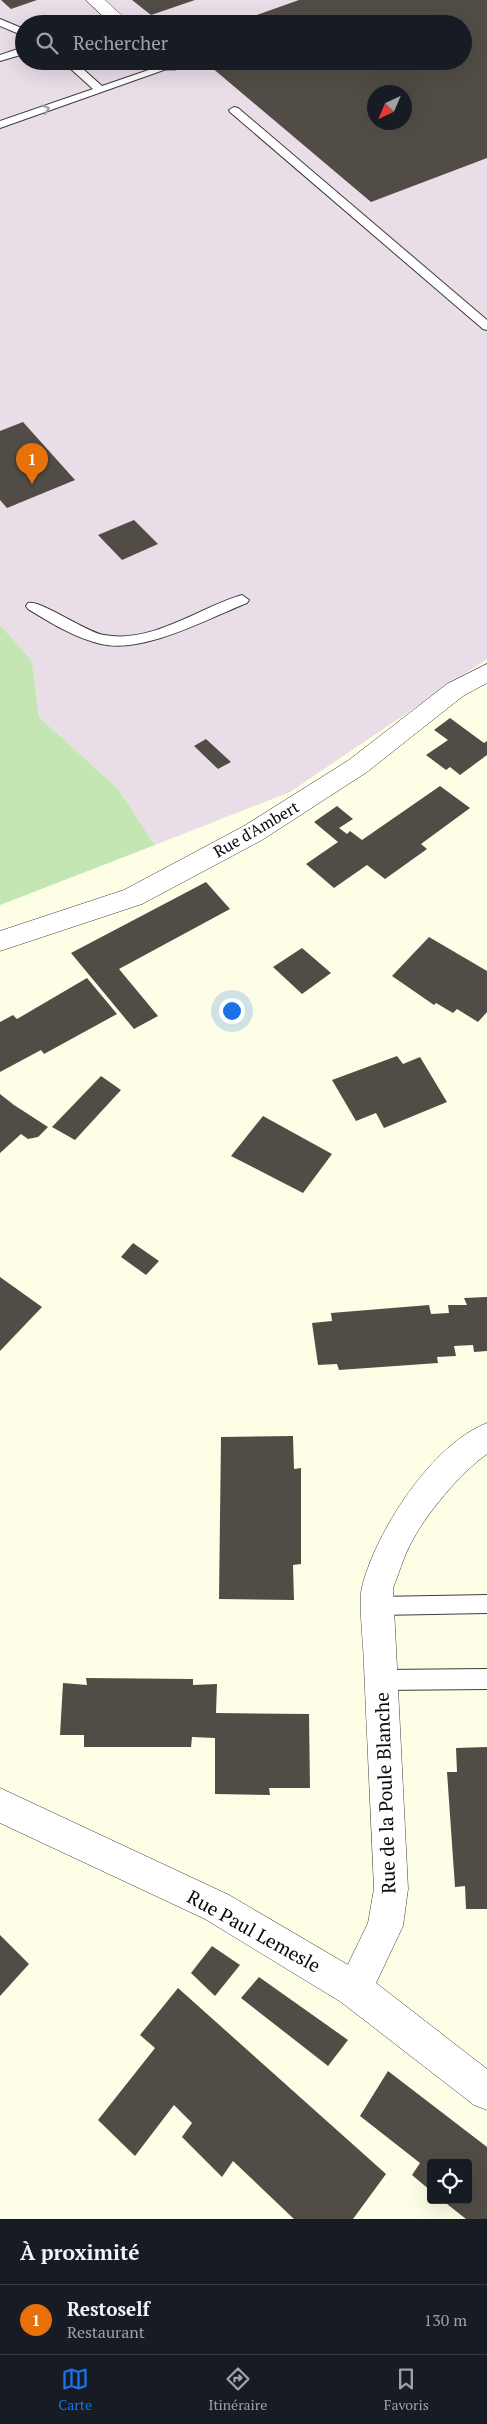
<!DOCTYPE html>
<html lang="fr">
<head>
<meta charset="utf-8">
<style>
	:root { --surface:#171b24; --page:#242831; --text:#f1f3f6; --muted:#9ea1a6; --line:#363941; --accent:#1a73e8 }
	body { margin:0; font-family:"PT Serif",serif; background:var(--page); color:var(--text) }
	.controls { position:absolute; right:15px; bottom:15px; display:grid; overflow:hidden; border-radius:5px; box-shadow:0 5px 20px #0002 }
	.controls button { width:45px; height:45px; display:grid; place-items:center; padding:0; border:0; border-bottom:1px solid var(--line); background:var(--surface); color:var(--text); font:25px sans-serif }
	.compass { position:absolute; left:367px; top:85px; width:45px; height:45px; border-radius:50%; background:var(--surface); box-shadow:0 5px 20px #0002; rotate:224deg }
	.you { position:absolute; left:231px; top:1010px; width:18px; height:18px; margin:-12px; border:4px solid #fff; border-radius:50%; background:#1a73e8; box-shadow:0 0 0 8px #1a73e833 }
	.badge { display:grid; place-items:center; width:32px; height:32px; border-radius:50%; background:var(--accent); color:#fff; font-size:16px; font-weight:700 }
	.pin { position:absolute; translate:-50% -41px; filter:drop-shadow(0 1px 2px #0008) }
	.pin::after { content:''; position:absolute; top:26px; width:18px; height:15px; background:inherit; clip-path:polygon(0 0,100% 0,50% 100%) }
	.list { margin:0; padding:0; list-style:none }
	h2 { display:flex; justify-content:space-between; align-items:center; height:65px; margin:0; padding:0 20px; font-size:21px }
	h2 small { font-size:16px; font-weight:400; color:var(--muted) }
	.list li { display:grid; grid-template-columns:32px 1fr auto; gap:15px; align-items:center; box-sizing:border-box; height:70px; padding:0 20px; border-top:1px solid var(--line) }
	.list b { display:block; font-size:19px; white-space:nowrap }
	.list p { margin:0; font-size:16px; white-space:nowrap; color:var(--muted) }
	.list em { font-size:16px; font-style:normal; color:var(--muted) }
	.icon { flex:none; width:28px; height:28px; fill:none; stroke:currentColor; stroke-width:2; stroke-linecap:round; stroke-linejoin:round }
	.map { position:relative; flex:none; width:487px; height:2219px; overflow:hidden }
	.search { position:absolute; background:var(--surface); box-shadow:0 5px 20px #0002; left:15px; right:15px; top:15px; height:55px; display:flex; align-items:center; gap:12px; box-sizing:border-box; padding:0 18px; border-radius:28px; color:var(--muted); font-size:19px }
	.sheet { height:135px; background:var(--surface) }
	nav { display:flex; justify-content:space-around; align-items:center; box-sizing:border-box; height:70px; border-top:1px solid var(--line); background:var(--surface); font-size:14px; color:var(--muted) }
	nav a { display:grid; justify-items:center; gap:2px }
	nav .on { color:var(--accent) }
	.map>svg:first-child { display:block }
</style>
</head>
<body>
<div class="map">
<svg width="487" height="2219" viewBox="0 0 487 2219">
	<rect width="100%" height="100%" fill="#fefee7"/>
	<path fill="#e9dde8" fill-rule="evenodd" d="M0,0H487V659L290,792L155,845L118,789L39,717L32,661L0,625ZM24,24H463V61H24ZM374,92H404V122H374Z"/>
	<path fill="#c3e6b3" d="M0,625L32,661L39,717L118,789L155,845L0,905Z"/>
	<g fill="#514d46" fill-rule="evenodd">
		<path d="M1,0H37L11,9Z"/>
		<path d="M132,0H195L151,15Z"/>
		<path d="M299,0H487V158L371,202L204,61H463V24H231ZM374,92H404V122H374Z"/>
		<path d="M23,422L75,480L7,508L0,500V431Z"/>
		<path d="M134,520L158,544L122,560L98,535Z"/>
		<path d="M450,718L484,743L487,741V755L460,775L450,767L446,770L426,755L448,740L434,730Z"/>
		<path d="M206,739L231,762L218,769L194,746Z"/>
		<path d="M440,786L470,808L421,844L427,849L385,879L367,865L334,888L306,864L338,842L314,822L337,806L353,819L339,828L347,834L350,831L362,840Z"/>
		<path d="M206,882L230,909L119,969L158,1016L134,1029L71,953Z"/>
		<path d="M429,937L487,971V1012L478,1022L457,1009L453,1013L436,1003L434,1005L392,976Z"/>
		<path d="M302,948L331,973L302,994L273,967Z"/>
		<path d="M87,978L117,1014L44,1054L41,1050L0,1072V1022L13,1015L17,1019Z"/>
		<path d="M397,1056L403,1064L420,1057L447,1102L384,1128L376,1113L356,1121L332,1080Z"/>
		<path d="M101,1076L121,1090L75,1140L52,1127Z"/>
		<path d="M0,1094L14,1105L48,1127L38,1137L28,1139L21,1134L0,1153Z"/>
		<path d="M263,1116L332,1154L303,1193L231,1156Z"/>
		<path d="M133,1243L159,1261L146,1275L121,1257Z"/>
		<path d="M0,1277L42,1307L0,1351Z"/>
		<path d="M487,1297V1351L474,1352L473,1345L454,1346L456,1356L437,1357L438,1363L339,1370L337,1364L318,1365L312,1323L332,1321L331,1313L429,1305L431,1314L449,1313L448,1305H467L464,1298Z"/>
		<path d="M293,1436L294,1469L301,1468V1564L293,1565L294,1600L219,1599L221,1437Z"/>
		<path d="M86,1678L193,1679V1685L217,1684L216,1713L309,1714L310,1788H269L270,1795L215,1794V1738L192,1737L191,1747H84V1735H60L63,1683L87,1685Z"/>
		<path d="M487,1747V1909H466L465,1886L455,1887L447,1772H457L456,1748Z"/>
		<path d="M0,1935L29,1964L0,1996Z"/>
		<path d="M212,1946L240,1965L215,1996L191,1973Z"/>
		<path d="M259,1977L348,2040L328,2066L241,1998Z"/>
		<path d="M178,1988L386,2174L353,2219H294L233,2161L222,2177L182,2137L192,2123L174,2105L135,2156L98,2120L155,2048L140,2035Z"/>
		<path d="M388,2071L487,2147V2219H466L442,2200H468V2163H431V2191L412,2175L420,2163L360,2116Z"/>
	</g>
	<g fill="none" stroke-linecap="round" stroke-linejoin="round">
		<g stroke="#3c3c3c" stroke-width="2">
			<g id="service">
				<path d="M0,19L24,29V36L0,26Z"/>
				<path d="M24,47V54L0,61V55Z"/>
				<path d="M62,61H74L102,86L166,64H174L175,66L0,128V121L93,89Z"/>
				<path d="M234,107L238,108L487,320V330L483,329L230,112L229,110Z"/>
				<path d="M242,595L249,600L247,603C207,619 143,654 101,644C75,638 51,623 28,609L26,606L28,603C40,599 85,632 104,635C152,644 198,608 242,595Z"/>
				<path d="M487,1595V1613L378,1615L371,1612L369,1606L371,1600L378,1597Z"/>
				<path d="M487,1669V1689L381,1690L374,1687L371,1680L374,1673L381,1670Z"/>
			</g>
		</g>
		<g stroke="#3c3c3c" stroke-width="1">
			<g id="minor">
				<path d="M86,0H105L131,24H111Z"/>
				<path d="M156,61H175L179,66L176,70C167,72 162,69 156,61Z"/>
				<path d="M487,1423V1454C460,1473 425,1515 410,1545C403,1558 399,1574 393,1588L408,1889L403,1926L367,2002L354,2007L341,2002L336,1989L368,1923L374,1889C371,1815 367,1740 364,1666C364,1648 358,1601 362,1587C376,1531 432,1444 487,1423Z"/>
			</g>
		</g>
		<g stroke="#3c3c3c" stroke-width="1">
			<g id="tertiary">
				<path d="M487,664V683L463,696L367,772L262,840L142,904L0,951V931L124,890L244,826L349,760L447,684Z"/>
				<path d="M0,1788L229,1895L367,1976L487,2069V2110L474,2105L341,2002L205,1919L0,1823Z"/>
			</g>
		</g>
		<use href="#service" fill="#fff" fill-rule="evenodd"/>
		<use href="#minor" fill="#fff" fill-rule="evenodd"/>
		<use href="#tertiary" fill="#fff" fill-rule="evenodd"/>
	</g>
	<defs><path id="oneway-chevron" d="M-2-3.5L2.5 0L-2 3.5" fill="none" stroke-width="1.6" stroke-linecap="round" stroke-linejoin="round" transform="scale(1.25)"/></defs>
	<use stroke="#9d9d9d" href="#oneway-chevron" transform="translate(46 109) rotate(-19)"/>
	<g text-anchor="middle" stroke-width="5" stroke-linejoin="round" paint-order="stroke">
		<g font-size="16" fill="#090909" stroke="#fff">
			<text transform="translate(256 829) rotate(-30)" y="6">Rue d'Ambert</text>
		</g>
		<g font-size="19" fill="#090909" stroke="#fff">
			<text transform="translate(385 1793) rotate(-92)" y="7">Rue de la Poule Blanche</text>
			<text transform="translate(254 1931) rotate(29)" y="7">Rue Paul Lemesle</text>
		</g>
	</g>
</svg>
<div class="controls">
<button><svg class="icon" aria-label="locate" viewBox="0 0 24 24"><circle cx="12" cy="12" r="6"/><path d="M12 2v4M12 18v4M2 12h4M18 12h4"/></svg></button>
</div>
<svg class="compass" viewBox="-18 -18 36 36"><path d="M0-13l5 13h-10z" fill="#e53935"/><path d="M0 13l5-13h-10z" fill="#9ea1a6"/></svg>
<div class="you"></div>
<div class="pin badge" style="left:32px;top:484px;background:#e8710a">1</div>
<div class="search"><svg class="icon" aria-label="search" viewBox="0 0 24 24"><circle cx="10" cy="10" r="6"/><path d="M15 15l6 6"/></svg>Rechercher</div>
</div>
<section class="sheet">
<h2>À proximité<small></small></h2>
<ul class="list">
<li><span class="badge" style="background:#e8710a">1</span><div><b>Restoself</b><p>Restaurant</p></div><em>130 m</em></li>
</ul>
</section>
<nav>
<a class="on"><svg class="icon" aria-label="map" viewBox="0 0 24 24"><path d="M3 6l6-2 6 2 6-2v14l-6 2-6-2-6 2zM9 4v14M15 6v14"/></svg>Carte</a>
<a><svg class="icon" aria-label="directions" viewBox="0 0 24 24"><path d="M12 3l9 9-9 9-9-9zM9 14v-3h6M13 9l2 2-2 2"/></svg>Itinéraire</a>
<a><svg class="icon" aria-label="saved" viewBox="0 0 24 24"><path d="M7 4h10v16l-5-4-5 4z"/></svg>Favoris</a>
</nav>
</body>
</html>
